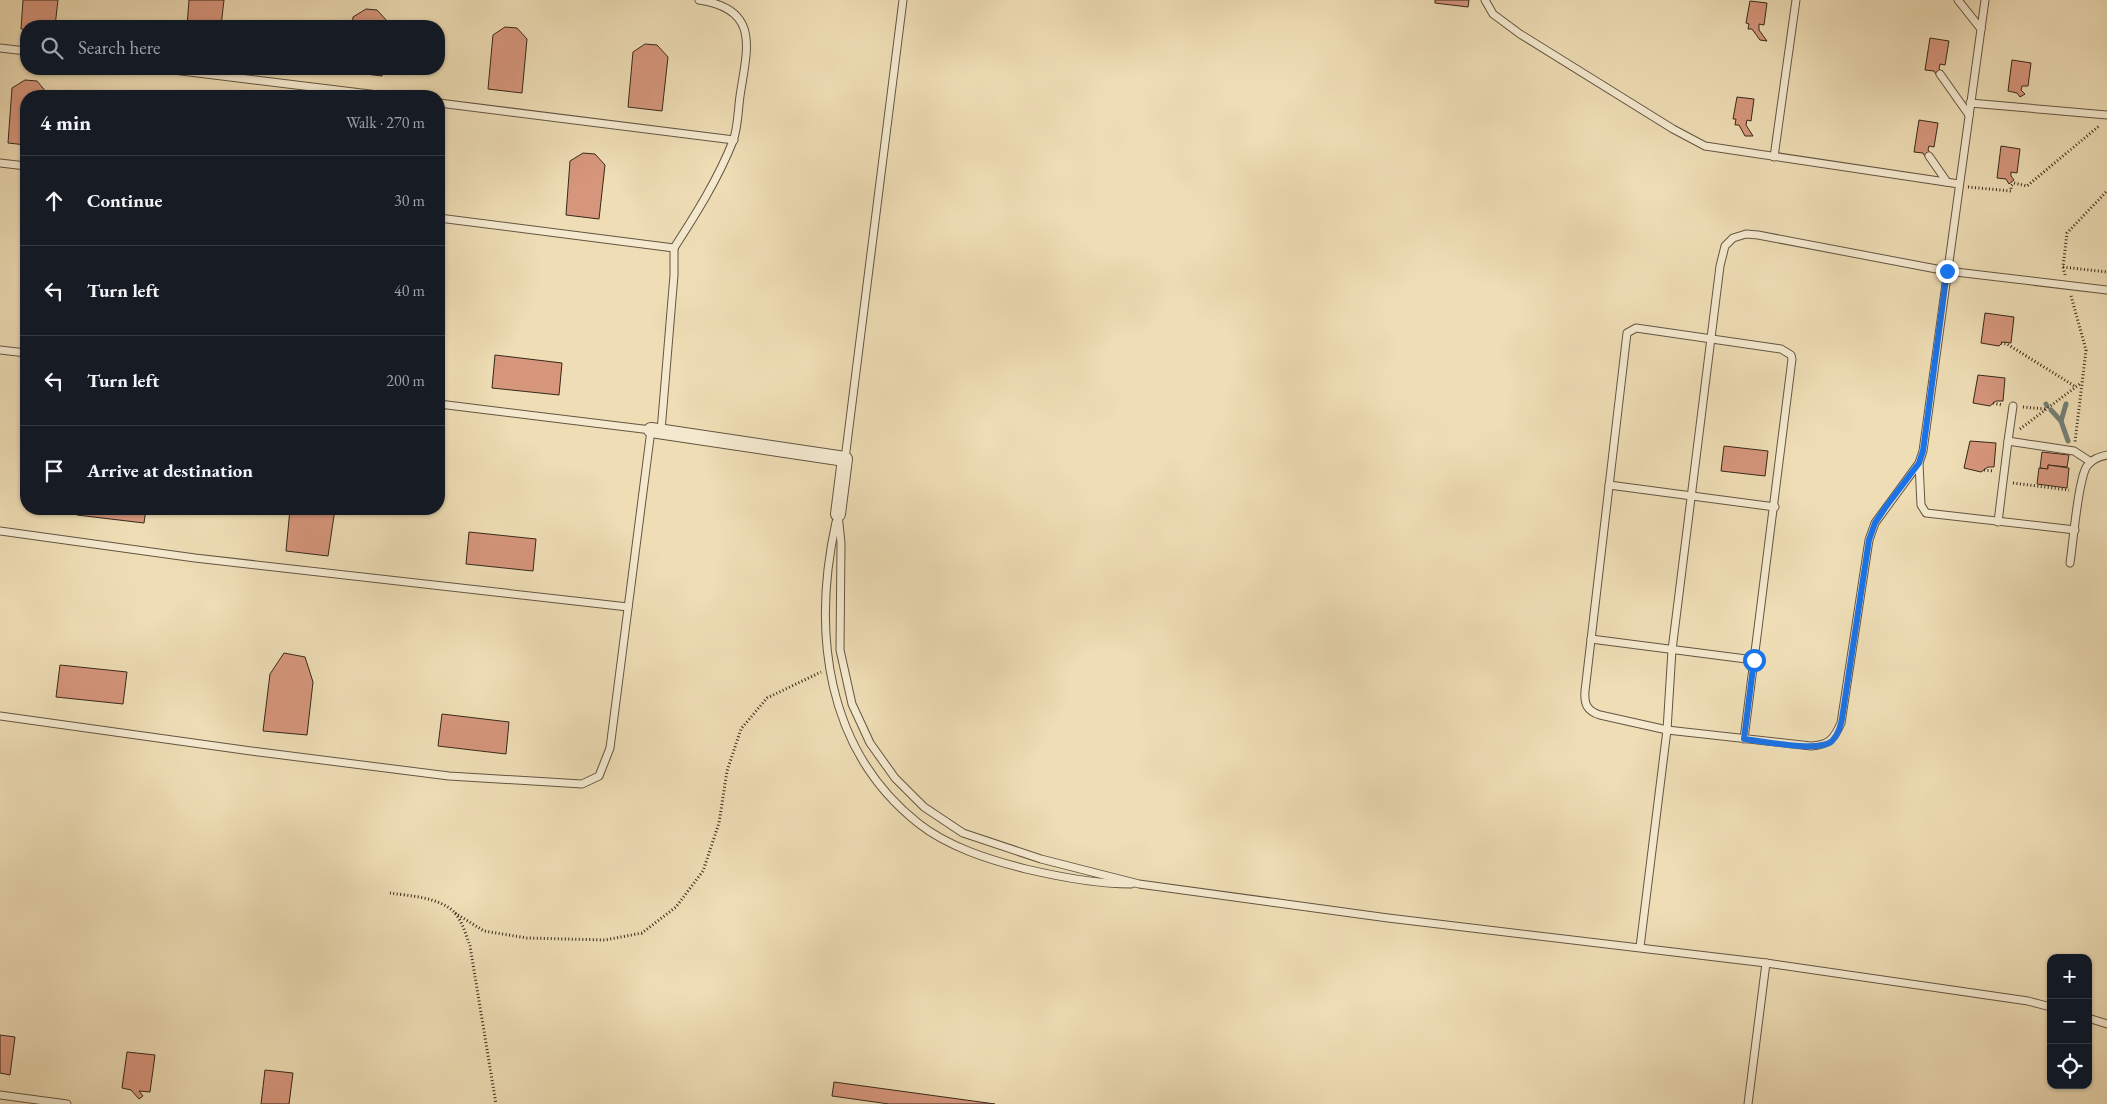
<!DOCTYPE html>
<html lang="en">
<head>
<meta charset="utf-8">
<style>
	:root { --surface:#171b24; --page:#242831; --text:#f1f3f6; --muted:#9ea1a6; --line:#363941 }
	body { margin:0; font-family:"EB Garamond",serif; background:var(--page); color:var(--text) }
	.controls { position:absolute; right:15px; bottom:15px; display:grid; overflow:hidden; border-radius:10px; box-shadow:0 1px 4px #0004 }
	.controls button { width:45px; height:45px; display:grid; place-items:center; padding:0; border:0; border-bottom:1px solid var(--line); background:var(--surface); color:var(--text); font:25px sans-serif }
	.stop { position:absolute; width:15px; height:15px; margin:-11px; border:4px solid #1a73e8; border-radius:50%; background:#fff }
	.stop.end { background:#1a73e8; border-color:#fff; box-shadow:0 1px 5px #0008 }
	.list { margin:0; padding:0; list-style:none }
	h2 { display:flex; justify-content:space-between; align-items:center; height:65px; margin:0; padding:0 20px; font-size:21px }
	h2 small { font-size:16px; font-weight:400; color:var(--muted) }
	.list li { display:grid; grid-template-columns:32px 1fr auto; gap:15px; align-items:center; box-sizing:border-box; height:90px; padding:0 20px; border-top:1px solid var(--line) }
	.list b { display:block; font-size:19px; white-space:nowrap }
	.list em { font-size:16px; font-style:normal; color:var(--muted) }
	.icon { flex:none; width:28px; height:28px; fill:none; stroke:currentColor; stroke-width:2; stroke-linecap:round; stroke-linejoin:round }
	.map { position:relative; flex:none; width:2107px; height:1104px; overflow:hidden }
	.search { position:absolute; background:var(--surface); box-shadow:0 1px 4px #0004; left:20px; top:20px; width:425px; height:55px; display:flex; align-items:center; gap:12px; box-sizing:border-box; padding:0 18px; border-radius:20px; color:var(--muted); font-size:19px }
	.panel { position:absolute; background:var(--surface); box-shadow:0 1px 4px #0004; left:20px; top:90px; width:425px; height:425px; border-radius:20px }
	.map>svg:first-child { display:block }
</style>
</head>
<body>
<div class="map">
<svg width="2107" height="1104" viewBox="0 0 2107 1104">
	<rect width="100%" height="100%" fill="#eeddb5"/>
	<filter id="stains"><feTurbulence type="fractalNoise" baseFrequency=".004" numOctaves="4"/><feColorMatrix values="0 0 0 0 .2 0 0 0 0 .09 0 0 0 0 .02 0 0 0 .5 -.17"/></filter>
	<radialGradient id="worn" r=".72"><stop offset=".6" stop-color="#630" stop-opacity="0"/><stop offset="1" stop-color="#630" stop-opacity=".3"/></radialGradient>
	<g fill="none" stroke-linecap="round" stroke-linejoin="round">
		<g stroke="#728075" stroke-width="5">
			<path d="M2046,404L2047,406"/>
			<path d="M2066,404L2061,421L2068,441"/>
			<path d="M2051,410L2061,421"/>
		</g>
	</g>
	<g fill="#d6967c" stroke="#36281a">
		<path d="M23,0H58L55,26H26V30L21,29Z"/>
		<path d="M189,0H224L221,26H187Z"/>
		<path d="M1435,0H1469L1468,7L1435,3Z"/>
		<path d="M1750,1L1767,3L1764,25L1759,24V30L1767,41L1760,40L1752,29H1748L1749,24L1746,23Z"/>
		<path d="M366,9L377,10L388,22L387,26H352L353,17Z"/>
		<path d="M505,27L517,28L527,39L522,93L488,89L493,35Z"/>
		<path d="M1930,38L1949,41L1945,65L1940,64L1939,69L1942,72L1937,76L1934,71L1925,70Z"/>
		<path d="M645,44L657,45L668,57L662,111L628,107L633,52Z"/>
		<path d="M2012,60L2031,63L2028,86H2022L2021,90L2025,94L2020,97L2017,93L2008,91Z"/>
		<path d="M349,69H383L382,76L349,72Z"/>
		<path d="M25,80L37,81L47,93V96H26V145L8,143L12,88Z"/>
		<path d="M1737,97L1754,99L1751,121L1747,120L1746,125L1753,136H1745L1739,125H1735L1736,119H1733Z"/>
		<path d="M1919,120L1938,123L1934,147L1929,146L1928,150L1931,154L1926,158L1923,153L1914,152Z"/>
		<path d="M2001,146L2020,149L2017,173L2011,172V176L2014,180L2009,184L2006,179L1997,178Z"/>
		<path d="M583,153L595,154L605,165L599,219L566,215L570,161Z"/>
		<path d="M1985,313L2014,317L2011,343L2003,342L1999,346L1981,343Z"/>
		<path d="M495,355L562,363L559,395L492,388Z"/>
		<path d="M1978,375L2005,378L2003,401H1996L1990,406L1973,403Z"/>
		<path d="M1970,441L1996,443L1994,467H1988L1981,472L1964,468Z"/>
		<path d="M1724,446L1768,451L1765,476L1721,471Z"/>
		<path d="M2042,452L2069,455L2067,467L2048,465V469L2040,468Z"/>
		<path d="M2048,465L2069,468L2067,488L2037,484L2039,468L2048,469Z"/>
		<path d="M78,509H146L144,523L77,515Z"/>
		<path d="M290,509H335L328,556L286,551Z"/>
		<path d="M469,532L536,539L533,571L466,564Z"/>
		<path d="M284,653L305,657L313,682L307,735L263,731L270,674Z"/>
		<path d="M60,665L127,672L123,704L56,697Z"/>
		<path d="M442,714L509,722L506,754L438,746Z"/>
		<path d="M0,1035L15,1037L10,1075L0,1073Z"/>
		<path d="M127,1052L155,1055L150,1092L139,1091L143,1096L139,1099L131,1090L122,1088Z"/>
		<path d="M265,1070L293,1073L289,1104H261Z"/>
		<path d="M834,1082L995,1104H889L832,1096Z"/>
	</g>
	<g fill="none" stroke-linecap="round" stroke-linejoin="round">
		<g stroke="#645541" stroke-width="9">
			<g id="service">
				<path d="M1485,0L1493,14L1520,34L1673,129L1705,146L1959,184"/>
				<path d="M1958,0L1981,29"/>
				<path d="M0,48L26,51"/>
				<path d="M165,69L386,96"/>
				<path d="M1940,74L1969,115"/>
				<path d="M439,103L734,140"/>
				<path d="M1970,103L2107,115"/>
				<path d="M1929,156L1947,182"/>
				<path d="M1774,157L1796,0"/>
				<path d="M0,163L26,166"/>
				<path d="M439,218L674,248V275L661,431"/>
				<path d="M674,248C696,214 718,179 733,141C738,128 738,110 740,96C747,49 761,9 699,0"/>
				<path d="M0,350L26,353"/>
				<path d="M2008,441L2013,406"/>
				<path d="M845,459L903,0"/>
				<path d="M1919,463L1921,505L1926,513L2075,530"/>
				<path d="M1609,485L1775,507"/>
				<path d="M838,514L841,543L840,650L852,704L870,743L895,778L924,807L963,833L1041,859L1139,884L1388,918L1766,963L2028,1001L2051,1007"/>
				<path d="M836,522C812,631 825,749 918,823C948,847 990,860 1026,869C1060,877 1095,884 1131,884"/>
				<path d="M1998,522L2008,441L2074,451L2091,462"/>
				<path d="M0,531L195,558L628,607"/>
				<path d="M2070,563C2073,544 2078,479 2087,466C2092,459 2099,457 2107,455"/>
				<path d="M1591,639L1754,660"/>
				<path d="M0,716L251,751L449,776L582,784L599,776L610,748L651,430L439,404"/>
				<path d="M1744,739L1792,359L1791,355L1781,349L1636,328L1627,333L1585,691C1584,704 1587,711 1600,715L1667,730L1811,746C1829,745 1834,739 1841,723L1869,540L1875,523L1919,463L1923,451L1985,0"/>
				<path d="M1640,947L1667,730L1672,650L1720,266L1725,246L1733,238L1746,234L1758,235L1947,271L2107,290"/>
				<path d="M2088,1018L2107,1024"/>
				<path d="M0,1095L67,1104"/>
				<path d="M1748,1104L1766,963"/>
			</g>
		</g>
		<g stroke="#645541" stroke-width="16">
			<path id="minor" d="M651,430L845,459L838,514"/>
		</g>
		<g stroke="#36281a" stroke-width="3" stroke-dasharray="1 2.5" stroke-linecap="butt">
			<path d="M1968,187L2011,191V186L2014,183L2027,186L2099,126"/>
			<path d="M2063,267L2107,272"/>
			<path d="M2065,275L2063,267L2067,233L2107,191"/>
			<path d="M2071,296L2086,350L2075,442"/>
			<path d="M2001,343L2007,344L2076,387"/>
			<path d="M1993,403L2002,405"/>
			<path d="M2023,407L2045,409"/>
			<path d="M2020,429L2081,383"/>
			<path d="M1984,470L1994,471"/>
			<path d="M2013,483L2069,490"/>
			<path d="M390,893C410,896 440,897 455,913C462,921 466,935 470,946L496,1104"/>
			<path d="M455,913L484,931L527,938L605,940L642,933L676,907L703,871L719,823L727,771L741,729L767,698L821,672"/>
		</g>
		<use href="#service" stroke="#f4e9cf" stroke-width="7"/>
		<use href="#minor" stroke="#f4e9cf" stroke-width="14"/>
	</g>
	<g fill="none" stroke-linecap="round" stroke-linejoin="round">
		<path stroke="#1a73e8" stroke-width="6" d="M1754,660L1744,739C1762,741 1819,753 1832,741C1839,734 1842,721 1843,712L1869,540L1875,523L1885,508L1919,463L1923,451L1947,271"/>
	</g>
	<rect width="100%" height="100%" filter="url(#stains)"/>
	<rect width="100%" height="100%" fill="url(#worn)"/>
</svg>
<div class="controls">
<button>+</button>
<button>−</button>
<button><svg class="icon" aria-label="locate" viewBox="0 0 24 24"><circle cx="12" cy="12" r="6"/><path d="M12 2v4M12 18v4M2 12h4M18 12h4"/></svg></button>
</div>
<div class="stop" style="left:1754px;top:660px"></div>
<div class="stop end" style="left:1947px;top:271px"></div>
<div class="search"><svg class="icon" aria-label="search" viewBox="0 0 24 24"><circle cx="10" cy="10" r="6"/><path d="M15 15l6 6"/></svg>Search here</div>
<section class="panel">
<h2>4 min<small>Walk · 270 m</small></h2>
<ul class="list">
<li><svg class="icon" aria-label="ahead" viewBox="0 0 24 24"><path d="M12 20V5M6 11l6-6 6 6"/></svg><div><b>Continue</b></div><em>30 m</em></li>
<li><svg class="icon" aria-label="left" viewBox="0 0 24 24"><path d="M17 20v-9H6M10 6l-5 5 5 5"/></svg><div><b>Turn left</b></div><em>40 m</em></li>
<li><svg class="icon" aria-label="left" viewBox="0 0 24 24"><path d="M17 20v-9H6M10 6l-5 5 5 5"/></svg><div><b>Turn left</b></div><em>200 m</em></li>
<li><svg class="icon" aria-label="arrive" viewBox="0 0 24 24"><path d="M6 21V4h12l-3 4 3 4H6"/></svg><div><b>Arrive at destination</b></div></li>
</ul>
</section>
</div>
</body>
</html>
